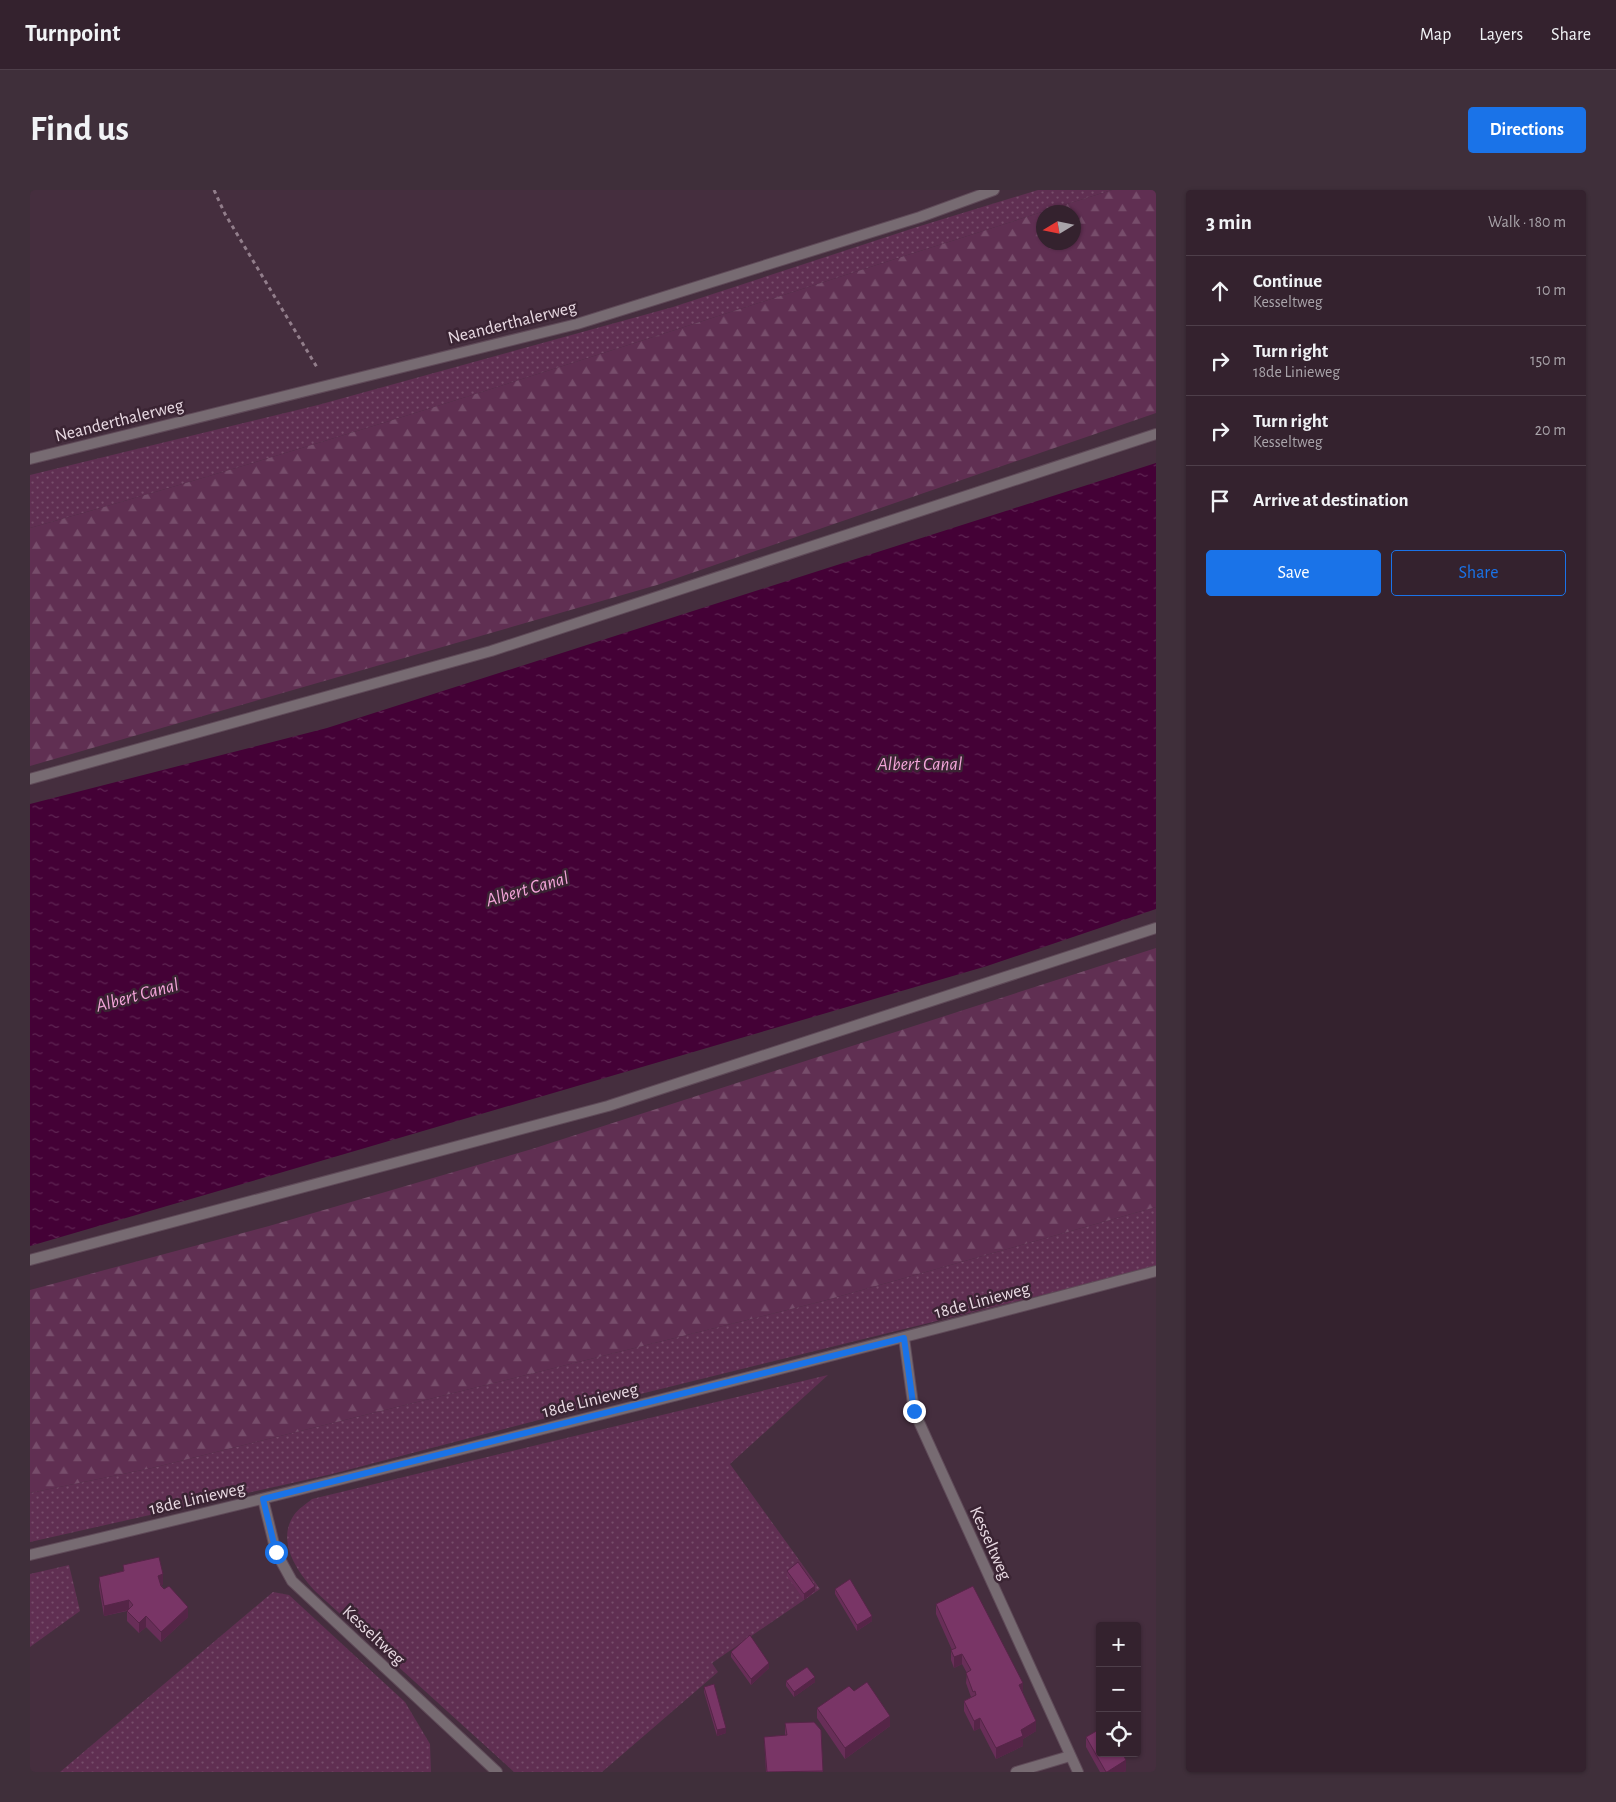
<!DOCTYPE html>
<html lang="en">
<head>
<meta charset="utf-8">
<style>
	:root { --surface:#34222e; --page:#3f2f3a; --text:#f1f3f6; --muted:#a9a4aa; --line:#4e3f4a; --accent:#1a73e8 }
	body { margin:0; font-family:"Alegreya Sans",sans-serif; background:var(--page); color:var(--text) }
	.controls { position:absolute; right:15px; bottom:15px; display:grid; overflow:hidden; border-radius:5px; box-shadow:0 1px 4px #0004 }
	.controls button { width:45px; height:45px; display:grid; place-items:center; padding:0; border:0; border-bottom:1px solid var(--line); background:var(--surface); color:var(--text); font:25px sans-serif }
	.compass { position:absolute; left:1006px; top:15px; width:45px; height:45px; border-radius:50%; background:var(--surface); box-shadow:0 1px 4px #0004; rotate:260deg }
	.stop { position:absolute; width:15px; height:15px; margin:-11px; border:4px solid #1a73e8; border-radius:50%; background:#fff }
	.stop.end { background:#1a73e8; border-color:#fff; box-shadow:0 1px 5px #0008 }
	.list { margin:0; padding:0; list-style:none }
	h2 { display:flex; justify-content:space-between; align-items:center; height:65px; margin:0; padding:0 20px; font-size:21px }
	h2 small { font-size:16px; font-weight:400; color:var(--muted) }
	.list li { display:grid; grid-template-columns:32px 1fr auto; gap:15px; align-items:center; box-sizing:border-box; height:70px; padding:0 20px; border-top:1px solid var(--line) }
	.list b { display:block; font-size:19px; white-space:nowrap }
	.list p { margin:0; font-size:16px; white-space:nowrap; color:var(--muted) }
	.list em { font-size:16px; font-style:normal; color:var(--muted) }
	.actions { display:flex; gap:10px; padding:15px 20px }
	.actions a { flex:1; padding:11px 0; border:1px solid var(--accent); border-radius:5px; text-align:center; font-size:18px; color:var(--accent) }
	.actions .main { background:var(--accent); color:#fff }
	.icon { flex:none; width:28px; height:28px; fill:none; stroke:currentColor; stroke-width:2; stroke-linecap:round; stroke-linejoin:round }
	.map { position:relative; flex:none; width:1126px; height:1582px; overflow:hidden; border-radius:5px }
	header { display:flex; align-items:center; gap:30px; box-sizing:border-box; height:70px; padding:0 25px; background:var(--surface); border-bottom:1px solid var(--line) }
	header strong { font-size:24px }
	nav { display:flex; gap:28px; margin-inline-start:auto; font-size:18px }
	.intro { display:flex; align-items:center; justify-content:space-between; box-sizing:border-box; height:120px; padding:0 30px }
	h1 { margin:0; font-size:35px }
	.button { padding:12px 22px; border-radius:5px; background:var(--accent); color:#fff; font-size:18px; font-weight:700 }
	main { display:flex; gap:30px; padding:0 30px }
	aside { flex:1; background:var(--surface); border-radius:5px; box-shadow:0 1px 4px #0004 }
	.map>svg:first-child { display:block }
</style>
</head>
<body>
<header>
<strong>Turnpoint</strong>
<nav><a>Map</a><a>Layers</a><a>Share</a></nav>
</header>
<div class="intro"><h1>Find us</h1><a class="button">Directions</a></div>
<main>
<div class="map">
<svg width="1126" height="1582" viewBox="0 0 1126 1582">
	<defs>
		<pattern id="grass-dots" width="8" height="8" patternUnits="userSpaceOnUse" patternTransform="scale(1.25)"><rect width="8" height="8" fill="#602f52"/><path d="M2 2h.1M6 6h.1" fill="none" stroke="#774d6b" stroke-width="1.8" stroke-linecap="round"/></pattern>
		<pattern id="forest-firs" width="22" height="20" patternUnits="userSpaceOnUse" patternTransform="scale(1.25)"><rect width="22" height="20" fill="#602f52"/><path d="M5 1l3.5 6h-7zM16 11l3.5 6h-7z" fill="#774d6b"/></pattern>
		<pattern id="water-ripples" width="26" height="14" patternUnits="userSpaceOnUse" patternTransform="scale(1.25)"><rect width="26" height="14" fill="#440136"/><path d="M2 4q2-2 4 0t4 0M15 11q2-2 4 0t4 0" fill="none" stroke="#5f2553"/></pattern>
	</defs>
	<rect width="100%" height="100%" fill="#452e3e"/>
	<g fill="url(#grass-dots)">
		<path d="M1008,0H1082C721,113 364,236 0,338V285L288,215L643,117L887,37Z"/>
		<path d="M1126,1017V1077L570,1214L302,1284L0,1352V1303L122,1278L793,1111Z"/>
		<path d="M798,1185L700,1274L790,1399L682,1473L688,1482L572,1582H484L286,1402C267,1382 246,1351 264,1325C268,1319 276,1314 282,1309Z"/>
		<path d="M39,1375L50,1421L0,1457V1384Z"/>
		<path d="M243,1402L259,1405L375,1512L400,1554L401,1582H30Z"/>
	</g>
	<g fill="url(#forest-firs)" fill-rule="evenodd">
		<path d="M1082,0H1126V223L627,395L0,576V338C364,236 721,113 1082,0ZM1014,22H1044V52H1014Z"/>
		<path d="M1126,758V1017L793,1111L122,1278L0,1303V1100L239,1036L502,959Z"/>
	</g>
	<path fill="url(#water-ripples)" d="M1126,273V719L957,776L0,1056V614L297,538Z"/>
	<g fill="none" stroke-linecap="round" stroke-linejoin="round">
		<g stroke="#5f4a58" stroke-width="12">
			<g id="lane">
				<path d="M0,589L461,461L1126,244"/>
				<path d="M0,1070L578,916L1126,738"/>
			</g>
		</g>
		<g stroke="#5f4a58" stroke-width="12">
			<g id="street">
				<path d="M0,269L547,134L890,27L964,0"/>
				<path d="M874,1148L884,1221L1048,1582"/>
				<path d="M233,1309L246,1362L262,1391L467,1582"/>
				<path d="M0,1365C376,1275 752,1180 1126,1081"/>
				<path d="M986,1582L1040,1566"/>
			</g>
		</g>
		<path stroke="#927e8b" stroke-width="3" stroke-dasharray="4 4" stroke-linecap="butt" d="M184,0L195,24L288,179"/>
		<use href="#lane" stroke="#776b72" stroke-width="10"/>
		<use href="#street" stroke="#776b72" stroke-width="10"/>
	</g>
	<g fill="#682e58">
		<path d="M93,1375L133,1395H131L158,1427L131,1452L116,1437L109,1443L97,1431V1421L74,1426L69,1397V1387L93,1381Z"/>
		<path d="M757,1381L785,1401L774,1410L757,1386Z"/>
		<path d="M805,1399L842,1431L827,1441L805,1404Z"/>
		<path d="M906,1414L993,1503L1006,1541L993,1549V1556L966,1569L950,1538L944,1541L934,1521V1511L941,1507L936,1493L937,1483L932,1474L924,1478L921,1470V1460H922L906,1424Z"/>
		<path d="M701,1462L739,1478L721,1495L701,1467Z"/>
		<path d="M756,1491L785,1492L764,1507L756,1496Z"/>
		<path d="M674,1497L696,1543L687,1546L674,1502Z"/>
		<path d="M824,1501L860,1536L815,1569L787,1528V1518Z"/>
		<path d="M755,1533L791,1540L793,1582H736L734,1547L755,1545Z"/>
		<path d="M1056,1547L1096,1581L1094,1582H1070L1056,1557Z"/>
	</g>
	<g fill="#552547">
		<path d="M133,1384V1395L128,1396V1386Z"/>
		<path d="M785,1396V1401L774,1410V1404Z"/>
		<path d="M99,1410V1420L74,1426V1416Z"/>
		<path d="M158,1417V1427L131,1452V1442Z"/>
		<path d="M116,1426V1437L109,1443V1433Z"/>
		<path d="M842,1426V1431L827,1441V1435Z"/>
		<path d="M932,1464V1474L924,1478V1467Z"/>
		<path d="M739,1473V1478L721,1495V1489Z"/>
		<path d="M785,1487V1492L764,1507V1502Z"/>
		<path d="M993,1493V1504L989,1495Z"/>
		<path d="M860,1526V1536L815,1569V1558Z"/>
		<path d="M950,1528V1538L944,1541V1531Z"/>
		<path d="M1006,1531V1541L993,1549V1556L966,1569V1558L991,1540Z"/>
		<path d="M696,1538V1543L687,1546V1540Z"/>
		<path d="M1096,1570V1581L1094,1582H1077Z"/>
	</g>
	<g fill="#793566" stroke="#552547">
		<path d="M129,1367L133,1384L128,1386L131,1396L134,1399L139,1396L158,1417L131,1442L116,1426L109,1433L97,1421L103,1415L99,1410L74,1416L69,1387L94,1381L93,1375Z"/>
		<path d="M768,1372L785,1396L774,1404L757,1381Z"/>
		<path d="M820,1389L842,1426L827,1435L805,1399Z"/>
		<path d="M943,1396L993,1493L989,1495L1006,1531L991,1540L993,1546L966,1558L950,1528L944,1531L934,1511L946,1505L945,1501L943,1502L936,1483L941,1480L932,1464L924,1467L921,1460L926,1458L906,1414Z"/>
		<path d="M720,1445L739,1473L721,1489L701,1462Z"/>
		<path d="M777,1477L785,1487L764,1502L756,1491Z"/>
		<path d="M837,1492L860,1526L815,1558L787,1518L819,1496L824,1501Z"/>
		<path d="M684,1494L696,1538L687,1540L674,1497Z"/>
		<path d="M784,1532L791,1540L793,1581L737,1582L734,1547L757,1545L755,1533Z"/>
		<path d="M1070,1539V1563H1092L1096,1570L1077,1582H1076L1056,1547Z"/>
	</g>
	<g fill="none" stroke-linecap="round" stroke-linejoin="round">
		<path stroke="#1a73e8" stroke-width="6" d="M246,1362L233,1309L874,1148L884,1221"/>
	</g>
	<g text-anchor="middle" stroke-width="5" stroke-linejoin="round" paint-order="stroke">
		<g font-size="18" fill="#e9dae3" stroke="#3a2433">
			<text transform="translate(482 132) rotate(-14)" y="6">Neanderthalerweg</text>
			<text transform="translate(89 230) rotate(-14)" y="6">Neanderthalerweg</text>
			<text transform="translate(952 1110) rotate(-15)" y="6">18de Linieweg</text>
			<text transform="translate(560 1210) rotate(-14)" y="6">18de Linieweg</text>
			<text transform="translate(167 1308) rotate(-13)" y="6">18de Linieweg</text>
			<text transform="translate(961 1353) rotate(66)" y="6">Kesseltweg</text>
			<text transform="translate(344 1445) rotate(43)" y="6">Kesseltweg</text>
		</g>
		<g font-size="19" font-style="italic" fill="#f4a5da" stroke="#3a2433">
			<text x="890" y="580">Albert Canal</text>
			<text transform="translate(497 698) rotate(-16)" y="7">Albert Canal</text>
			<text transform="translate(107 804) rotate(-15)" y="7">Albert Canal</text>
		</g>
	</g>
</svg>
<div class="controls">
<button>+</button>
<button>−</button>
<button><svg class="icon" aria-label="locate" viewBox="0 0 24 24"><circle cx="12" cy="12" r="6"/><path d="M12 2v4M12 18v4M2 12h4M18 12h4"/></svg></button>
</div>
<svg class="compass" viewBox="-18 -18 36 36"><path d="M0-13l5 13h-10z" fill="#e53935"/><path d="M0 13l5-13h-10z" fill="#a9a4aa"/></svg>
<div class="stop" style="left:246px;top:1362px"></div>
<div class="stop end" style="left:884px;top:1221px"></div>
</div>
<aside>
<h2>3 min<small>Walk · 180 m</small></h2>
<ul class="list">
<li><svg class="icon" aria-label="ahead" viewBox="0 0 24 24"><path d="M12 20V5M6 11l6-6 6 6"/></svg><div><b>Continue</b><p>Kesseltweg</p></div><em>10 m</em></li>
<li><svg class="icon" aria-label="right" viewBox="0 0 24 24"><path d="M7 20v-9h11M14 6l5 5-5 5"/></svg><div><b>Turn right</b><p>18de Linieweg</p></div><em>150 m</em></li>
<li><svg class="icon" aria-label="right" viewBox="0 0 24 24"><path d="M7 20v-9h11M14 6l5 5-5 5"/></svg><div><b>Turn right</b><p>Kesseltweg</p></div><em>20 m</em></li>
<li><svg class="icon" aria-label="arrive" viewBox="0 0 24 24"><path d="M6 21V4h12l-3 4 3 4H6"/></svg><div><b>Arrive at destination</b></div></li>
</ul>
<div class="actions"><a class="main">Save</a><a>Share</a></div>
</aside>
</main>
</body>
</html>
